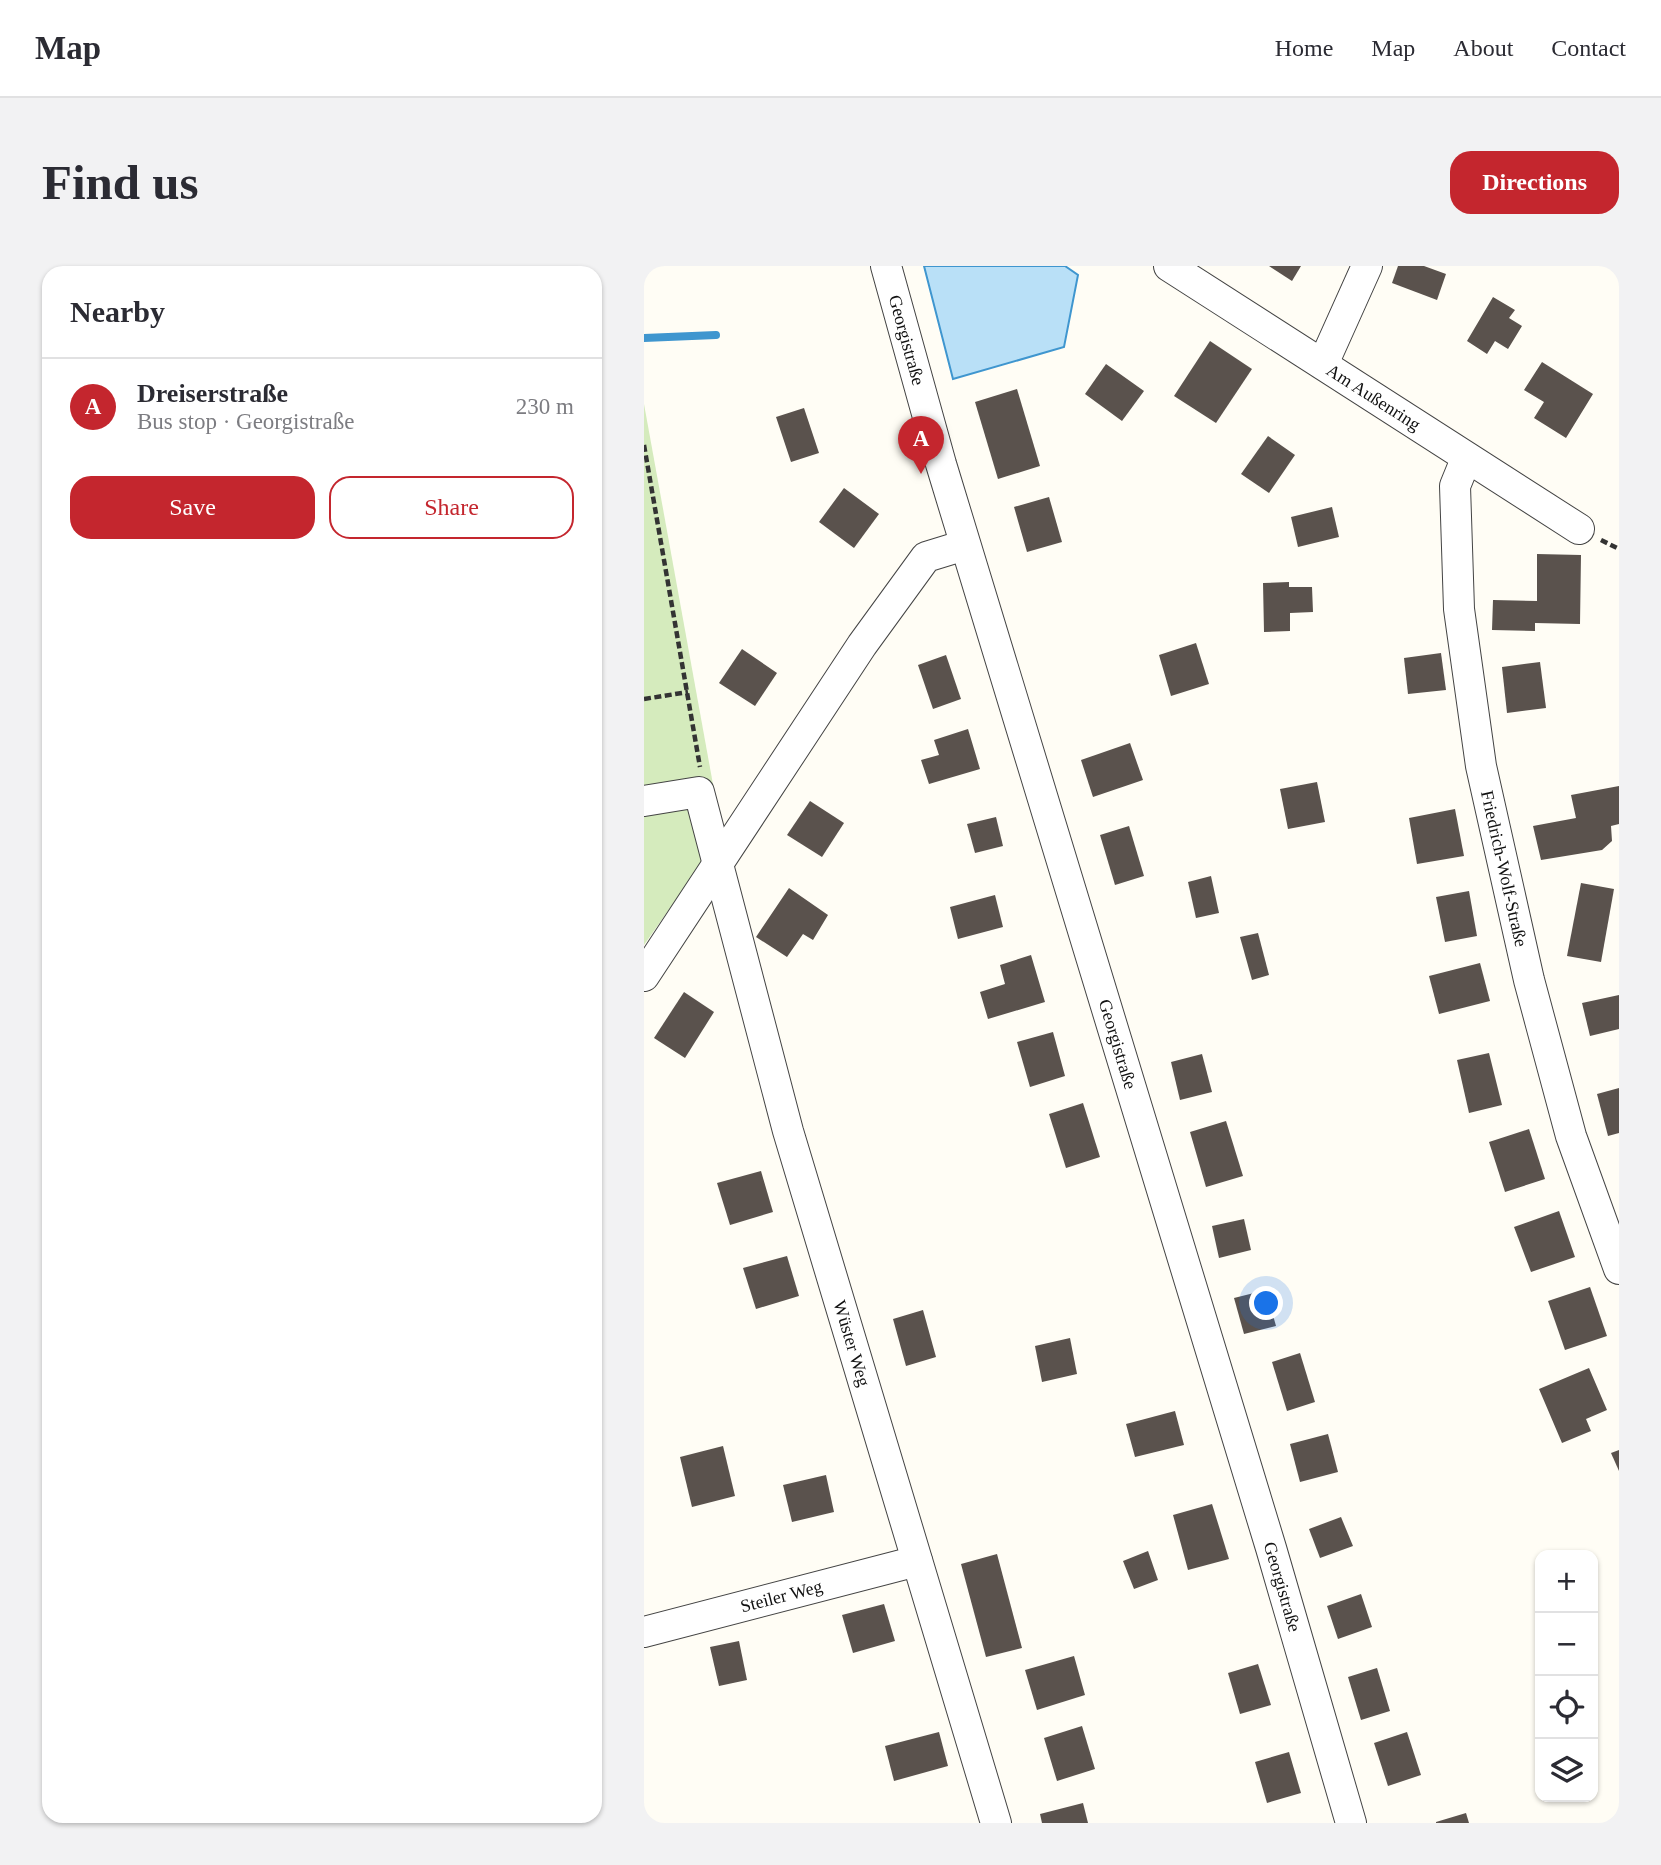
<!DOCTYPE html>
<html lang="en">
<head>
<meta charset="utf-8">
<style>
	:root { --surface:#fff; --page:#f2f2f3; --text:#2b2b33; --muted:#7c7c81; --line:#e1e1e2; --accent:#c4262e }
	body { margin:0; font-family:Georgia,serif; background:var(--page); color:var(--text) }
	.controls { position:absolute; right:21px; bottom:21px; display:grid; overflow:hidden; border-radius:14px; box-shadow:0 2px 5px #0004 }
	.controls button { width:63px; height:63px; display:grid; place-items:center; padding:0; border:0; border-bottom:2px solid var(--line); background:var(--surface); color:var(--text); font:35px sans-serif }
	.you { position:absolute; left:623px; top:1038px; width:24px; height:24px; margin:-18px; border:5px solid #fff; border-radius:50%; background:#1a73e8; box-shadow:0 0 0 10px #1a73e833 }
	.badge { display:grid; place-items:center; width:46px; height:46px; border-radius:50%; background:var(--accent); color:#fff; font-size:23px; font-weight:700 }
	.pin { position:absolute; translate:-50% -58px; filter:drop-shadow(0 2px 4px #0008) }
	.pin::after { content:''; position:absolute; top:37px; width:24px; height:21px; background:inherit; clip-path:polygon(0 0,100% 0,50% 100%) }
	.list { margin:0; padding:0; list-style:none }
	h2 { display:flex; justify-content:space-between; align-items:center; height:91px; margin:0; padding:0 28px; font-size:30px }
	h2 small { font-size:23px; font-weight:400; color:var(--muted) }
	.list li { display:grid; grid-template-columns:46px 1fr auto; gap:21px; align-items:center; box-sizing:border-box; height:98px; padding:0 28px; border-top:2px solid var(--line) }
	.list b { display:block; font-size:26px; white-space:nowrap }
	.list p { margin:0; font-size:23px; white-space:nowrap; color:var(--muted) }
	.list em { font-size:23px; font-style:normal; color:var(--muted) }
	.actions { display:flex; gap:14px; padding:21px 28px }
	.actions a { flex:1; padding:16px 0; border:2px solid var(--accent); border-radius:21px; text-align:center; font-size:24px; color:var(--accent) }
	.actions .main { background:var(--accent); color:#fff }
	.icon { flex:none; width:38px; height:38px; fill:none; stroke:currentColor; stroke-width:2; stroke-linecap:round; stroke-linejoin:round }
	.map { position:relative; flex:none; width:975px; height:1557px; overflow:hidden; border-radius:21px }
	header { display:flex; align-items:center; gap:42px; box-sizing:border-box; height:98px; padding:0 35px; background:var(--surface); border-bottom:2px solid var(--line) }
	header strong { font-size:33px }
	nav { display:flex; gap:38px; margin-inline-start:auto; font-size:24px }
	.intro { display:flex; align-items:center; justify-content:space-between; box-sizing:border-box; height:168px; padding:0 42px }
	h1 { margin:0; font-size:49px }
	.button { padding:18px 32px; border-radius:21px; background:var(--accent); color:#fff; font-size:24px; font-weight:700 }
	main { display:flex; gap:42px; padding:0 42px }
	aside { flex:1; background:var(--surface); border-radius:21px; box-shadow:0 2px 5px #0004 }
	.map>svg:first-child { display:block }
</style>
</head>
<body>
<header>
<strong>Map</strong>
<nav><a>Home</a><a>Map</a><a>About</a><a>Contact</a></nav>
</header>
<div class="intro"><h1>Find us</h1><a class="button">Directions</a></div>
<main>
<aside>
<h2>Nearby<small></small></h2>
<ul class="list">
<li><span class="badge">A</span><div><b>Dreiserstraße</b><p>Bus stop · Georgistraße</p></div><em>230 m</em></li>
</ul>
<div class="actions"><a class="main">Save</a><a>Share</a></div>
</aside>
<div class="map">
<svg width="975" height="1557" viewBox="0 0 975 1557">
	<rect width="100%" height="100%" fill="#fffdf5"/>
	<path fill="#d5ebbd" d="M0,138L78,568L0,679Z"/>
	<path fill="#b9e0f7" stroke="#3f96cf" stroke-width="2" d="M280,0H421L434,9L420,81L309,113Z"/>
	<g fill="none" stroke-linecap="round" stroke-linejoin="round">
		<path stroke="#3f96cf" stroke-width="8" d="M0,72L72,69"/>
	</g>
	<g fill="#5a524d">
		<path d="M625,0H657L648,15Z"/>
		<path d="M754,0H780L802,8L793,34L748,17Z"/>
		<path d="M849,31L871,44L865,52L878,60L864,83L851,75L843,88L823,75Z"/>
		<path d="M566,75L608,103L572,157L530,130Z"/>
		<path d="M898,96L949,128L922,172L890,152L900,136L880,124Z"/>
		<path d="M462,98L500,125L478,155L441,128Z"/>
		<path d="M373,123L396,200L354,213L331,136Z"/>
		<path d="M160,142L175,187L147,196L132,151Z"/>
		<path d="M624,170L651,189L625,227L597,208Z"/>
		<path d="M200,222L235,248L210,282L175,256Z"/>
		<path d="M405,231L418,276L383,286L370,241Z"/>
		<path d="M688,241L695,271L654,281L647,251Z"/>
		<path d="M893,288L937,289L936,358L891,357V365L848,364L849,334L893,335Z"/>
		<path d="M645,316V321H668L669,346L646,347V365L620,366L619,317Z"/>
		<path d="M552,377L565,418L527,430L515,389Z"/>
		<path d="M98,383L133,407L111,440L75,417Z"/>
		<path d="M797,387L802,424L764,428L760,392Z"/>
		<path d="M302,389L317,433L289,443L274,399Z"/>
		<path d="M896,396L902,442L863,447L858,401Z"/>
		<path d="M324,463L336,503L285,518L277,494L295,489L290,474Z"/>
		<path d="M486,477L499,514L449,531L437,494Z"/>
		<path d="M673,516L681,556L644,563L636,523Z"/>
		<path d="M975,520V558L967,560L968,575L958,584L897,594L889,560L932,552L927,529Z"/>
		<path d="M166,535L200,557L178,591L143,569Z"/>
		<path d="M811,543L820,590L773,598L765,552Z"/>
		<path d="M352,551L359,580L331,587L323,558Z"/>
		<path d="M485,560L500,610L471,619L456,569Z"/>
		<path d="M567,610L575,647L552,652L544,616Z"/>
		<path d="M937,617L970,623L957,696L923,690Z"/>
		<path d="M145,622L184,649L169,674L159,668L143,691L112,671Z"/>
		<path d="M825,625L833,670L801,676L792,631Z"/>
		<path d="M351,629L359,661L314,673L306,641Z"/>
		<path d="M614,667L625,709L608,714L596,671Z"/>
		<path d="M387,689L401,736L344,753L336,726L361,718L356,699Z"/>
		<path d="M836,697L846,735L795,748L785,710Z"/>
		<path d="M40,726L70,746L41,792L10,772Z"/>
		<path d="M975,729V763L946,770L938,737Z"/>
		<path d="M409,766L421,810L386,821L373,776Z"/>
		<path d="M845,787L858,839L825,847L813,794Z"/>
		<path d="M558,788L568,826L536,834L527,796Z"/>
		<path d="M975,822V867L964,870L953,828Z"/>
		<path d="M439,837L456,891L422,902L405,848Z"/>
		<path d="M582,855L599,910L562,921L546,866Z"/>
		<path d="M885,863L901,913L861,926L845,876Z"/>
		<path d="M117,905L129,946L86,959L73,917Z"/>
		<path d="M915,945L931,991L887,1006L870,961Z"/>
		<path d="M600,953L607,984L575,992L568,960Z"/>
		<path d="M143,990L155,1030L112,1043L99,1002Z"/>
		<path d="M946,1021L963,1070L921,1084L904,1035Z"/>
		<path d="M622,1024L632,1060L600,1068L590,1032Z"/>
		<path d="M279,1044L292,1091L262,1100L249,1053Z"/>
		<path d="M426,1072L433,1108L398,1116L391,1080Z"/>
		<path d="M656,1087L671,1136L643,1145L628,1096Z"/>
		<path d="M945,1102L963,1144L942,1153L947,1165L918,1177L895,1123Z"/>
		<path d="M531,1145L540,1179L491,1191L482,1158Z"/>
		<path d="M684,1168L694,1206L656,1216L646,1178Z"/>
		<path d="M79,1180L91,1230L48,1241L36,1191Z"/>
		<path d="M975,1184V1205L967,1187Z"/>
		<path d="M182,1209L190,1246L148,1256L139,1219Z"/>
		<path d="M568,1238L585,1293L544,1304L529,1249Z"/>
		<path d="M697,1251L709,1280L676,1292L665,1263Z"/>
		<path d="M504,1285L514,1314L490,1323L479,1295Z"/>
		<path d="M353,1288L378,1382L342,1391L317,1298Z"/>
		<path d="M717,1328L728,1361L694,1373L683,1340Z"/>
		<path d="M240,1338L251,1375L209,1387L198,1349Z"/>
		<path d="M95,1375L103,1414L75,1420L66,1381Z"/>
		<path d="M430,1390L441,1429L393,1444L381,1404Z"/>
		<path d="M614,1398L627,1439L596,1448L584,1407Z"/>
		<path d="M733,1402L746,1445L717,1454L704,1411Z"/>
		<path d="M438,1460L451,1503L413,1515L400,1472Z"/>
		<path d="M295,1466L304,1500L250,1515L241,1480Z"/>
		<path d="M763,1466L777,1509L744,1520L730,1477Z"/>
		<path d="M645,1486L657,1527L623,1537L611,1496Z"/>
		<path d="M439,1537L444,1557H398L396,1548Z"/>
		<path d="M822,1547L825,1557H792V1556Z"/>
	</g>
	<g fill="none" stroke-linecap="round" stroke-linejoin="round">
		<g stroke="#444" stroke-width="32">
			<g id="minor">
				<path id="s1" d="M242,0L297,198L627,1282L707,1557"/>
				<path id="s2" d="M525,0L935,263"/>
				<path d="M679,98L723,0"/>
				<path id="s3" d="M822,193L811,220L815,343L837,500L885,714L927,870L975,1003"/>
				<path id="s4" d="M0,535L55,526L144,865L352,1557"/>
				<path d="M0,710L218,379L282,291L321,279"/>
				<path id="s5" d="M0,1366L273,1295"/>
			</g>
		</g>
		<g stroke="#333" stroke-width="4.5" stroke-dasharray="7 3.5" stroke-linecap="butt">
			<path d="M0,179L56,501"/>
			<path d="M957,274L975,283"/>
			<path d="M0,433L44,426"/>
		</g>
		<use href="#minor" stroke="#fff" stroke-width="30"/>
	</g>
	<g text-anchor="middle" stroke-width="7" stroke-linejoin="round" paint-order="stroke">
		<g font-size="18" fill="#111" stroke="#fff">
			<text dy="6" stroke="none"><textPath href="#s1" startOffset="77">Georgistraße</textPath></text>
			<text dy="6" stroke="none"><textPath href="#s2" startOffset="243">Am Außenring</textPath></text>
			<text dy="6" stroke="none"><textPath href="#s3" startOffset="416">Friedrich-Wolf-Straße</textPath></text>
			<text dy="6" stroke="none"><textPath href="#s1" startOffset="812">Georgistraße</textPath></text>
			<text dy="6" stroke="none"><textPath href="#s4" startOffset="628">Wüster Weg</textPath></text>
			<text dy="6" stroke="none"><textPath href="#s1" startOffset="1379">Georgistraße</textPath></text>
			<text dy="6" stroke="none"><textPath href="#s5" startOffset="142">Steiler Weg</textPath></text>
		</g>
	</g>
</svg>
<div class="controls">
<button>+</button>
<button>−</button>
<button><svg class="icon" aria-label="locate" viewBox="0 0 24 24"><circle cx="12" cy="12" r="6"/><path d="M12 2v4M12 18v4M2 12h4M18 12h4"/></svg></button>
<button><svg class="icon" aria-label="layers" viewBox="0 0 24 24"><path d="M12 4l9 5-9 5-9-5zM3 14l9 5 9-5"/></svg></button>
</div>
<div class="you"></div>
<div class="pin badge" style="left:277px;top:208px">A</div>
</div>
</main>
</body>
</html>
